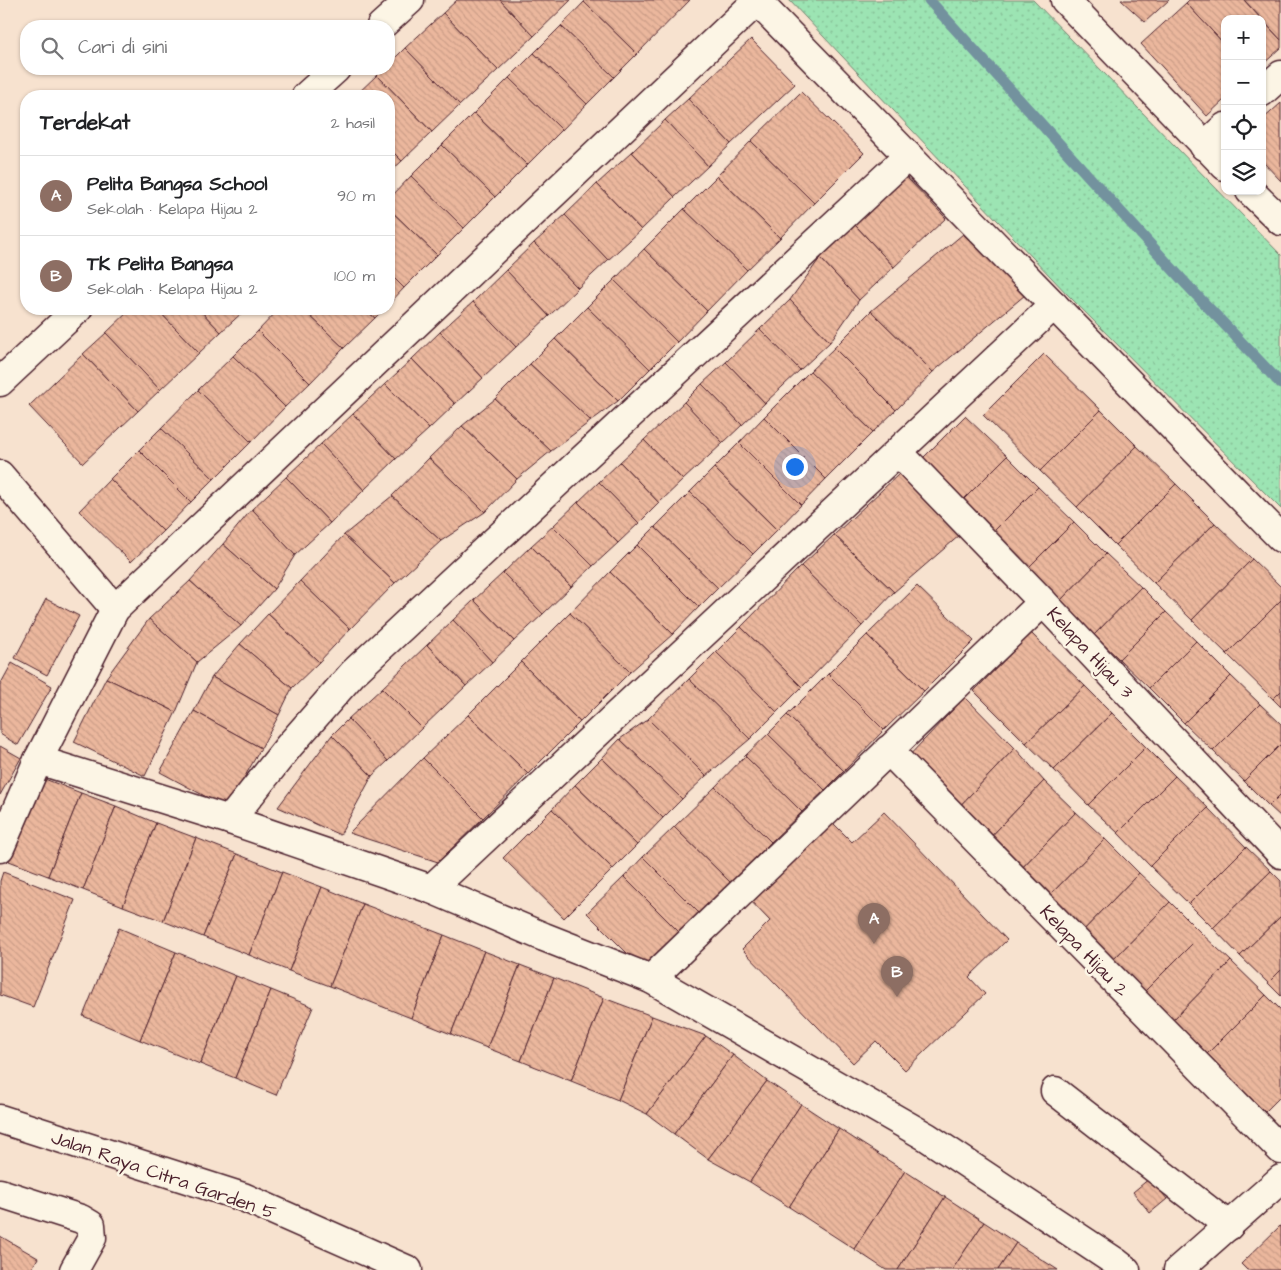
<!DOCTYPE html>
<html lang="id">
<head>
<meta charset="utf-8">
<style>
	:root { --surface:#fff; --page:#f2f2f2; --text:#202124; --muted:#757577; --line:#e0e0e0; --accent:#2563eb }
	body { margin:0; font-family:"Architects Daughter",sans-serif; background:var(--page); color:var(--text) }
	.controls { position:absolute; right:15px; top:15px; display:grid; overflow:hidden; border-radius:10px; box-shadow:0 1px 4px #0004 }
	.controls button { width:45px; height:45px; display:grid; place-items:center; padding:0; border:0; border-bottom:1px solid var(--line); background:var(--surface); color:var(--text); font:25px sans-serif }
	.you { position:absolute; left:794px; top:466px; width:18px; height:18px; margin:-12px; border:4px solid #fff; border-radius:50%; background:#1a73e8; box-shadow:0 0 0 8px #1a73e833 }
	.badge { display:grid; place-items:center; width:32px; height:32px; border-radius:50%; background:var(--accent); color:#fff; font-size:16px; font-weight:700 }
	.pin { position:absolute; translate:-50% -41px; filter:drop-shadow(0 1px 2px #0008) }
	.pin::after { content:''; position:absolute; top:26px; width:18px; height:15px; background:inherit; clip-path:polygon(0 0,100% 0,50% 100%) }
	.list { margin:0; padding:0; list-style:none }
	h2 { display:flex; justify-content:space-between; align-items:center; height:65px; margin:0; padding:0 20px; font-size:21px }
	h2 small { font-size:16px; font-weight:400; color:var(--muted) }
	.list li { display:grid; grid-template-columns:32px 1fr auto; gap:15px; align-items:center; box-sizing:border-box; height:80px; padding:0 20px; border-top:1px solid var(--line) }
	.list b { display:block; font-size:19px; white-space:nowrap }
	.list p { margin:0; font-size:16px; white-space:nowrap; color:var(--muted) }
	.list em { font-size:16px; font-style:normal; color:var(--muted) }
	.icon { flex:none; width:28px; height:28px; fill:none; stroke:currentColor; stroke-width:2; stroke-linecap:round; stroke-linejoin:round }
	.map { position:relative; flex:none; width:1281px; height:1270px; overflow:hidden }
	.search { position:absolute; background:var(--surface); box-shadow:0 1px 4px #0004; left:20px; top:20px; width:375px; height:55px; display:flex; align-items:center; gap:12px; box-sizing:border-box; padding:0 18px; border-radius:20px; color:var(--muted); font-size:19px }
	.panel { position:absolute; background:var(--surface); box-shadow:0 1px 4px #0004; left:20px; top:90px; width:375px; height:225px; border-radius:20px }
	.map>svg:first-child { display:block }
</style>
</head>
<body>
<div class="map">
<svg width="1281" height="1270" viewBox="0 0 1281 1270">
	<defs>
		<pattern id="green-dots" width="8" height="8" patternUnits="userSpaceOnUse" patternTransform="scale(1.25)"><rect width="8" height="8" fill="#9ce4b3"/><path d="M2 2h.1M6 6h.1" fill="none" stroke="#88c39a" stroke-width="1.8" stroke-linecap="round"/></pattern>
		<pattern id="building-back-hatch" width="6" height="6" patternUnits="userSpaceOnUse" patternTransform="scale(1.25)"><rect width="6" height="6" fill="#ebb79d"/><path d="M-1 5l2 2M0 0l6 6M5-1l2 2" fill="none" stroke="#cb9d87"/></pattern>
	</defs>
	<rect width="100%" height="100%" fill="#f7e2cf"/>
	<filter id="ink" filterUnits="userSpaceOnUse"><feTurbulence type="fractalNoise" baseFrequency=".02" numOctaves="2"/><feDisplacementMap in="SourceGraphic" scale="10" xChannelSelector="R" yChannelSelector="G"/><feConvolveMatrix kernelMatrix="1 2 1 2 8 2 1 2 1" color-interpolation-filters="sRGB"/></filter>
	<g filter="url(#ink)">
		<path fill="url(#green-dots)" stroke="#73826f" d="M789,0H1033L1281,255V509L1067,294Z"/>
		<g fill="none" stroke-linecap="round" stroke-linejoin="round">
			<path stroke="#73929e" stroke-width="11" d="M929,0L1187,285L1281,384"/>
		</g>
		<g fill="url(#building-back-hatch)" stroke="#4a1f2b">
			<path d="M457,0H500L534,36L498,70L443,13Z"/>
			<path d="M500,0H571L534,36Z"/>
			<path d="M586,0H690L637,54L584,2Z"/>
			<path d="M1121,0H1169L1145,22Z"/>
			<path d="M1189,0H1244L1261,19H1225V45L1186,3Z"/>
			<path d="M1244,0H1281V40L1262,19Z"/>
			<path d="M584,2L637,54L614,77L561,26Z"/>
			<path d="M1186,3L1225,45V99L1207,116L1141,44Z"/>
			<path d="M443,13L498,70L460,105L405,48Z"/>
			<path d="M1262,20L1281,40V48L1262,65Z"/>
			<path d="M561,26L614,77L587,104L534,53Z"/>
			<path d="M751,39L795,84L731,144L688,99Z"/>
			<path d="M405,48L460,105L432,132L377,75L384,69H389V64Z"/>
			<path d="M534,53L587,104L562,130L509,78Z"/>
			<path d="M377,75L432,132L402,161L389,148V96H355Z"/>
			<path d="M509,78L562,130L527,165L474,113Z"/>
			<path d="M801,92L864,153L814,203L751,141Z"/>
			<path d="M688,99L731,144L708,166L665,120Z"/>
			<path d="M1281,103V181L1262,161V120Z"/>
			<path d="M474,113L527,165L495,197L442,145Z"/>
			<path d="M665,120L708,166L675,197L632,152Z"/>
			<path d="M751,141L814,203L780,238L717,176Z"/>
			<path d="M442,145L495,197L464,228L411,176Z"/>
			<path d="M389,148L402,161L389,173Z"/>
			<path d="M632,152L675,197L641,230L597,184Z"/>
			<path d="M411,176L464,228L437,255L389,209V199Z"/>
			<path d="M717,176L780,238L747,270L684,209Z"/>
			<path d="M906,177L946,218L894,267L855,225Z"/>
			<path d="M597,184L641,230L608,260L565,215Z"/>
			<path d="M389,209L437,255L404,288L389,273Z"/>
			<path d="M684,209L747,270L707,311L644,249Z"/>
			<path d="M565,215L608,260L578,288L534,243Z"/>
			<path d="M855,225L894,267L859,300L820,258Z"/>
			<path d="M963,234L1025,295L933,372L871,311Z"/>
			<path d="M534,243L578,288L549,316L506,270Z"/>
			<path d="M644,249L707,311L677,342L614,280Z"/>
			<path d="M820,258L859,300L830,342L790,300Z"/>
			<path d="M506,270L549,316L516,347L473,302Z"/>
			<path d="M389,273L404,288L389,304Z"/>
			<path d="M614,280L677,342L650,369L587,307Z"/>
			<path d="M790,300L830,342L800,370L760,329Z"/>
			<path d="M473,302L516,347L483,378L440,332Z"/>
			<path d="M587,307L650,369L618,401L555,339Z"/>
			<path d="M131,309H157L199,353L160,390L106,333Z"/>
			<path d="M157,309H199L221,332L199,353Z"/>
			<path d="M199,309H246L221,332Z"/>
			<path d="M279,309H303L344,348L310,383L258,331Z"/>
			<path d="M303,309H365L375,318L344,348Z"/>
			<path d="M365,309H384L375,318Z"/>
			<path d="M871,311L933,372L896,410L834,348Z"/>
			<path d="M760,329L800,370L765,403L726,362Z"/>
			<path d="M258,331L310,383L285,407L233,356Z"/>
			<path d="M440,332L483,378L455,404L412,359Z"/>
			<path d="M106,333L160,390L138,411L83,354Z"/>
			<path d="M555,339L618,401L591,421L530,364Z"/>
			<path d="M834,348L896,410L873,432L810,371Z"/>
			<path d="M83,354L138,411L83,463L29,406Z"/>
			<path d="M1044,354L1101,410L1040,471L983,415Z"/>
			<path d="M233,356L285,407L251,442L198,390Z"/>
			<path d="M412,359L455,404L429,429L385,384Z"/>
			<path d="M726,362L765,403L742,425L702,384Z"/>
			<path d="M530,364L591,421L551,451L495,399Z"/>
			<path d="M810,371L873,432L826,479L764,417Z"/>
			<path d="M385,384L429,429L396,459L353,414Z"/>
			<path d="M702,384L742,425L723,443L684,402Z"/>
			<path d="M198,390L251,442L214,479L161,428Z"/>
			<path d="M495,399L551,451L517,479L462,426Z"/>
			<path d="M684,402L723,443L683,480L644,440Z"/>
			<path d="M1101,410L1137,446L1077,507L1040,471Z"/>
			<path d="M353,414L396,459L364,490L321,444Z"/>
			<path d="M965,416L1007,456L960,503L918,463Z"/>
			<path d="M764,417L826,479L801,505L739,443Z"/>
			<path d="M462,426L517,479L485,512L429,458Z"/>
			<path d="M161,428L214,479L191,502L139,450Z"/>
			<path d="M644,440L683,480L659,503L620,462Z"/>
			<path d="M739,443L801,505L777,530L714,468Z"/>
			<path d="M321,444L364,490L330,523L286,477Z"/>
			<path d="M1137,446L1176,484L1115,545L1077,507Z"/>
			<path d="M139,450L191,502L163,531L110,479Z"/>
			<path d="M1007,456L1038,487L991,534L960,503Z"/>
			<path d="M429,458L485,512L441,541L392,496Z"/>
			<path d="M620,462L659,503L639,523L599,482Z"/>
			<path d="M714,468L777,530L753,554L690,492Z"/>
			<path d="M899,474L960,535L894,592L834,535Z"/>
			<path d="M286,477L330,523L295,555L252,509Z"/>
			<path d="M110,479L163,531L131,562L79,511Z"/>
			<path d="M599,482L639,523L618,543L578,502Z"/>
			<path d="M1176,484L1215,523L1154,583L1115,545Z"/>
			<path d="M1038,487L1074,522L1027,569L991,534Z"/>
			<path d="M690,492L753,554L718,588L655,527Z"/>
			<path d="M392,496L441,541L395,583L344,535Z"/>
			<path d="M578,502L618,543L593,566L553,526Z"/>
			<path d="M252,509L295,555L274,589L223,544Z"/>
			<path d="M1074,522L1106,554L1060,601L1027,569Z"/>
			<path d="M1215,523L1252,559L1192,620L1154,583Z"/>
			<path d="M553,526L593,566L571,587L531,546Z"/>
			<path d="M655,527L718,588L699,607L637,545Z"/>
			<path d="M344,535L395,583L350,629L300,581Z"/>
			<path d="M834,535L894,592L862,626L801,566Z"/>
			<path d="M223,544L274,589L241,626L190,581Z"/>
			<path d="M637,545L699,607L673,634L610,572Z"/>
			<path d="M531,546L571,587L543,614L503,573Z"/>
			<path d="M1106,554L1141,587L1094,635L1060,601Z"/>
			<path d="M1252,559L1281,587V600L1227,654L1192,620Z"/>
			<path d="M801,566L862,626L802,687L741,627Z"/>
			<path d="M610,572L673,634L630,672L570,613Z"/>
			<path d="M503,573L543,614L514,641L474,600Z"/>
			<path d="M190,581L241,626L197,662L149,619Z"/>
			<path d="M300,581L350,629L319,662L268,614Z"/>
			<path d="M917,586L974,641L924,691L867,635Z"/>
			<path d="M1141,587L1166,612L1119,659L1094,635Z"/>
			<path d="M46,599L79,616L47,675L15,658Z"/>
			<path d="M474,600L514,641L492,662L453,620Z"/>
			<path d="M1281,600V691L1273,699L1227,654Z"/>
			<path d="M1166,612L1196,641L1149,688L1119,659Z"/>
			<path d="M570,613L630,672L580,722L521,662Z"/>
			<path d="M268,614L319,662L292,688L240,644Z"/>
			<path d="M149,619L197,662L176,712L106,678Z"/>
			<path d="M453,620L492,662L466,686L427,645Z"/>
			<path d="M741,627L802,687L777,712L716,652Z"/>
			<path d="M1031,633L1085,686L1026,743L974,691Z"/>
			<path d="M867,635L924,691L884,730L828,674Z"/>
			<path d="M1196,641L1231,676L1184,723L1149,688Z"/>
			<path d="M240,644L292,688L279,715L212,677Z"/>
			<path d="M427,645L466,686L422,728L382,688Z"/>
			<path d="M716,652L777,712L750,739L689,679Z"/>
			<path d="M521,662L580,722L528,774L468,715Z"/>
			<path d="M12,663L52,686L18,745L0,734V685Z"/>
			<path d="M828,674L884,730L844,771L787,715Z"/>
			<path d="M1231,676L1260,704L1213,751L1184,723Z"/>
			<path d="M212,677L279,715L261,748L194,711Z"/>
			<path d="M106,678L176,712L145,776L74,742Z"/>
			<path d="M689,679L750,739L706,776L648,719Z"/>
			<path d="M1085,686L1112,713L1054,770L1026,743Z"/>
			<path d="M382,688L422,728L388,761L348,719Z"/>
			<path d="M1281,691V707L1273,699Z"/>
			<path d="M965,697L1015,748L954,812L904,761Z"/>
			<path d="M1260,704L1281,724V744L1244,781L1213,751Z"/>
			<path d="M194,711L261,748L227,808L160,772Z"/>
			<path d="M1112,713L1146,747L1088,805L1054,770Z"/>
			<path d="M468,715L528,774L483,818L423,758Z"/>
			<path d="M787,715L844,771L825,790L768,734Z"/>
			<path d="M348,719L388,761L372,776L332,735Z"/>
			<path d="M648,719L706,776L682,799L620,739Z"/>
			<path d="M768,734L825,790L802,812L745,756Z"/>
			<path d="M332,735L372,776L340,835L278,807Z"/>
			<path d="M620,739L682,799L663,818L602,758Z"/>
			<path d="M1281,744V794L1269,806L1244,781Z"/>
			<path d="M0,746L21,758L0,795Z"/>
			<path d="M1146,747L1175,776L1118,833L1088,805Z"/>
			<path d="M1015,748L1044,781L983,845L954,812Z"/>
			<path d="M745,756L802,812L771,842L715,787Z"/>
			<path d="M423,758L483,818L438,862L349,833Z"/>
			<path d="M602,758L663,818L637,845L575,785Z"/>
			<path d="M1175,776L1208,808L1150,866L1118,833Z"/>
			<path d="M42,778L81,793L48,876L9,861Z"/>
			<path d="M1044,781L1076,812L1017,873L983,845Z"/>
			<path d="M575,785L637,845L613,869L552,809Z"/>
			<path d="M715,787L771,842L731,883L674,827Z"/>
			<path d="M81,793L116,806L83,890L48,876Z"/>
			<path d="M1281,794V817L1269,806Z"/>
			<path d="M116,806L156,823L123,906L83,890Z"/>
			<path d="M1208,808L1246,847L1189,904L1150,866Z"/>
			<path d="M552,809L613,869L564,918L503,858Z"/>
			<path d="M884,812L1007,940L969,977L985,994L905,1070L876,1041L853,1063L742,949L770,921L746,896L828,818L852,842Z"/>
			<path d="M1076,812L1105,839L1045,900L1017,873Z"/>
			<path d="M156,823L196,838L163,921L123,906Z"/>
			<path d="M674,827L731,883L700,914L643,857Z"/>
			<path d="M196,838L237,854L203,937L163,921Z"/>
			<path d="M1105,839L1139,873L1080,934L1045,900Z"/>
			<path d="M1246,847L1271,871L1213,928L1189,904Z"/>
			<path d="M237,854L282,872L249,955L203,937Z"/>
			<path d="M643,857L700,914L680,933L624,877Z"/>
			<path d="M1271,871L1281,881V916L1240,956L1213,928Z"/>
			<path d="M3,872L75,900L33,1007L0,995V881Z"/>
			<path d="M282,872L322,887L289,971L249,955Z"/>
			<path d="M1139,873L1170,902L1110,963L1080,934Z"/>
			<path d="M624,877L680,933L643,969L587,913Z"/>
			<path d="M322,887L363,904L330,986L289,971Z"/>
			<path d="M1170,902L1202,934L1142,994L1110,963Z"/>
			<path d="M363,904L444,935L411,1018L330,986Z"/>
			<path d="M1281,916V970L1268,983L1240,956Z"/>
			<path d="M119,928L176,952L140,1040L83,1016Z"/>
			<path d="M1202,934L1231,961L1171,1022L1142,994Z"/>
			<path d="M444,935L484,951L451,1034L411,1018Z"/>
			<path d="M484,951L520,965L487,1048L451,1034Z"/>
			<path d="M176,952L236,976L200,1064L140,1040Z"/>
			<path d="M1231,961L1266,995L1206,1055L1171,1022Z"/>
			<path d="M520,965L554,978L521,1061L487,1048Z"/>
			<path d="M1281,970V996L1268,983Z"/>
			<path d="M236,976L271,990L235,1078L200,1064Z"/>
			<path d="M554,978L604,998L571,1081L521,1061Z"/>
			<path d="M271,990L313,1007L276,1095L235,1078Z"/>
			<path d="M1266,995L1281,1010V1096L1265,1112L1206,1055Z"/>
			<path d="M604,998L652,1016L618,1100L571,1081Z"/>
			<path d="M652,1016L706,1036L647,1114L618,1100Z"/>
			<path d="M706,1036L733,1055L674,1134L647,1114Z"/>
			<path d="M733,1055L767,1081L708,1159L674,1134Z"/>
			<path d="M767,1081L801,1104L750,1182L708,1159Z"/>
			<path d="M801,1104L839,1129L789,1207L750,1182Z"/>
			<path d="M839,1129L905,1171L854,1249L789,1207Z"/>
			<path d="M905,1171L945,1197L898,1270H886L854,1249Z"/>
			<path d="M1150,1178L1167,1199L1150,1213L1133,1192Z"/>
			<path d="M945,1197L984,1222L952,1270H898Z"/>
			<path d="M984,1222L1016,1243L998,1270H952Z"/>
			<path d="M1281,1225V1270H1247L1241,1264Z"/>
			<path d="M0,1236L38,1258L31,1270H0Z"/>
			<path d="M1016,1243L1058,1270H998Z"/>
		</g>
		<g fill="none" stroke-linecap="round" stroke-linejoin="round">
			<g stroke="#4a1f2b" stroke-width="31">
				<g id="minor">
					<path d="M756,0L1281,538"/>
					<path d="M1065,0L1225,166"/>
					<path d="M381,26L410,0"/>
					<path d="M1262,92L1281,75"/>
					<path d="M306,96L336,69"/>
					<path d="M1204,146L1225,127"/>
					<path d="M1250,191L1281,221"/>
					<path d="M0,382L78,309"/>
					<path d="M898,452L1043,602L1281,854"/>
					<path d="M0,475L115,609"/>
					<path d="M888,750L1281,1150"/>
					<path d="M38,760L230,820L431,889L544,937L651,979L927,1137L1117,1263L1126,1270"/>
					<path d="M230,820L289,746L353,673L908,156"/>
					<path d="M0,848L38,760L115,609L757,1"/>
					<path d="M431,889L1054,305"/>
					<path d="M651,979L1043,602"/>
					<path d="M1055,1091L1229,1226"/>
					<path d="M0,1119L243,1197L408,1270"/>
					<path d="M0,1193L81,1219L91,1225L92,1238L74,1270"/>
					<path d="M1178,1270L1281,1179"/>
				</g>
			</g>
			<use href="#minor" stroke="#fcf5e5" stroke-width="28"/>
		</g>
	</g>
	<g text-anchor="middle" stroke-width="5" stroke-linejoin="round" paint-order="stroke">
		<g font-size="19" fill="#4a1f2b" stroke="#fcf5e5">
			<text transform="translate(1091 652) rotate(47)" y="7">Kelapa Hijau 3</text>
			<text transform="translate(1085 950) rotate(46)" y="7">Kelapa Hijau 2</text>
			<text transform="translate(164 1174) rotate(19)" y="7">Jalan Raya Citra Garden 5</text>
		</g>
	</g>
</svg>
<div class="controls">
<button>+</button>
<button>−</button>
<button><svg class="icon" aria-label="locate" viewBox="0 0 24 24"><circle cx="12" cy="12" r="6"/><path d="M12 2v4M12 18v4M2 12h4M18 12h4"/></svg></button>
<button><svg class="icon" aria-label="layers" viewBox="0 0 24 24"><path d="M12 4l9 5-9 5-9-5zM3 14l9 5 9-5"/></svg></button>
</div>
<div class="you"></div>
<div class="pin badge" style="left:874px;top:944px;background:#8d6e63">A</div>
<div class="pin badge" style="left:897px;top:997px;background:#8d6e63">B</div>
<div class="search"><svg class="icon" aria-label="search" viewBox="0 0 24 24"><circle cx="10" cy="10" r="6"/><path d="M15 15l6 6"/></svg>Cari di sini</div>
<section class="panel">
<h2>Terdekat<small>2 hasil</small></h2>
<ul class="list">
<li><span class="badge" style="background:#8d6e63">A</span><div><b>Pelita Bangsa School</b><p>Sekolah · Kelapa Hijau 2</p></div><em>90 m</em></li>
<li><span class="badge" style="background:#8d6e63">B</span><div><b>TK Pelita Bangsa</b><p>Sekolah · Kelapa Hijau 2</p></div><em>100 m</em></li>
</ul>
</section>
</div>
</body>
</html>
